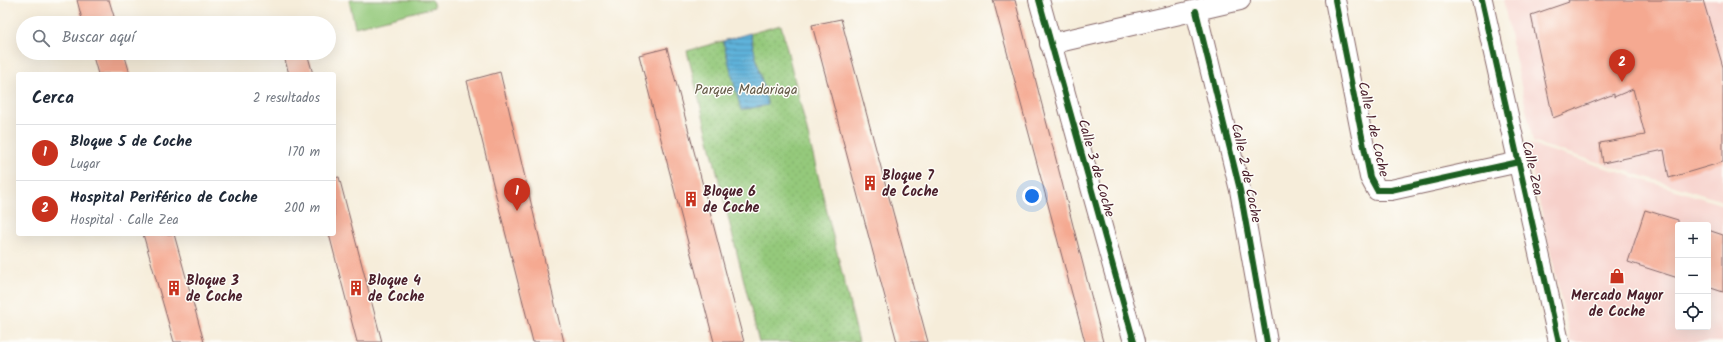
<!DOCTYPE html>
<html lang="es">
<head>
<meta charset="utf-8">
<style>
	:root { --surface:#fff; --page:#f2f2f3; --text:#1f2937; --muted:#747a83; --line:#e0e1e3; --accent:#c8321e }
	body { margin:0; font-family:Kalam,sans-serif; background:var(--page); color:var(--text) }
	.controls { position:absolute; right:12px; bottom:12px; display:grid; overflow:hidden; border-radius:4px; box-shadow:0 4px 16px #0002 }
	.controls button { width:36px; height:36px; display:grid; place-items:center; padding:0; border:0; border-bottom:1px solid var(--line); background:var(--surface); color:var(--text); font:20px sans-serif }
	.you { position:absolute; left:1032px; top:196px; width:14px; height:14px; margin:-10px; border:3px solid #fff; border-radius:50%; background:#1a73e8; box-shadow:0 0 0 6px #1a73e833 }
	.badge { display:grid; place-items:center; width:26px; height:26px; border-radius:50%; background:var(--accent); color:#fff; font-size:13px; font-weight:700 }
	.pin { position:absolute; translate:-50% -33px; filter:drop-shadow(0 1px 2px #0008) }
	.pin::after { content:''; position:absolute; top:21px; width:14px; height:12px; background:inherit; clip-path:polygon(0 0,100% 0,50% 100%) }
	.list { margin:0; padding:0; list-style:none }
	h2 { display:flex; justify-content:space-between; align-items:center; height:52px; margin:0; padding:0 16px; font-size:17px }
	h2 small { font-size:13px; font-weight:400; color:var(--muted) }
	.list li { display:grid; grid-template-columns:26px 1fr auto; gap:12px; align-items:center; box-sizing:border-box; height:56px; padding:0 16px; border-top:1px solid var(--line) }
	.list b { display:block; font-size:15px; white-space:nowrap }
	.list p { margin:0; font-size:13px; white-space:nowrap; color:var(--muted) }
	.list em { font-size:13px; font-style:normal; color:var(--muted) }
	.icon { flex:none; width:22px; height:22px; fill:none; stroke:currentColor; stroke-width:2; stroke-linecap:round; stroke-linejoin:round }
	.map { position:relative; flex:none; width:1723px; height:342px; overflow:hidden }
	.search { position:absolute; background:var(--surface); box-shadow:0 4px 16px #0002; left:16px; top:16px; width:320px; height:44px; display:flex; align-items:center; gap:10px; box-sizing:border-box; padding:0 14px; border-radius:22px; color:var(--muted); font-size:15px }
	.panel { position:absolute; background:var(--surface); box-shadow:0 4px 16px #0002; left:16px; top:72px; width:320px; height:164px; border-radius:4px }
	.map>svg:first-child { display:block }
</style>
</head>
<body>
<div class="map">
<svg width="1723" height="342" viewBox="0 0 1723 342">
	<defs>
		<pattern id="park-dots" width="8" height="8" patternUnits="userSpaceOnUse"><rect width="8" height="8" fill="#94c97b"/><path d="M2 2h.1M6 6h.1" fill="none" stroke="#81ac6a" stroke-width="1.8" stroke-linecap="round"/></pattern>
		<pattern id="water-rules" width="6" height="5" patternUnits="userSpaceOnUse"><rect width="6" height="5" fill="#5eb2da"/><path d="M0 2.5h6" fill="none" stroke="#5090b1"/></pattern>
	</defs>
	<rect width="100%" height="100%" fill="#fdfcf7"/>
	<filter id="ink" filterUnits="userSpaceOnUse"><feTurbulence type="fractalNoise" baseFrequency=".025" numOctaves="2"/><feDisplacementMap in="SourceGraphic" scale="8" xChannelSelector="R" yChannelSelector="G"/><feConvolveMatrix kernelMatrix="1 2 1 2 8 2 1 2 1" color-interpolation-filters="sRGB"/></filter>
	<filter id="wash" filterUnits="userSpaceOnUse"><feTurbulence type="fractalNoise" baseFrequency=".012" numOctaves="4" result="noise"/><feDisplacementMap in="SourceGraphic" scale="16" xChannelSelector="R" yChannelSelector="G"/><feGaussianBlur stdDeviation="0.9" result="paint"/><feColorMatrix in="noise" values="0 0 0 0 0 0 0 0 0 0 0 0 0 0 0 0 0 1.4 0 .05"/><feComposite in="paint" operator="in"/></filter>
	<g filter="url(#wash)">
		<rect width="100%" height="100%" fill="#f6edda"/>
		<g fill="#f7d0ca" fill-rule="evenodd">
			<path d="M1503,0H1723V201L1533,142Z"/>
			<path d="M1526,143L1723,205V342H1571ZM1678,225H1708V327H1678Z"/>
		</g>
		<path fill="#94c97b" stroke="#6f7453" d="M349,0H432L434,7L355,27Z"/>
		<path fill="url(#park-dots)" stroke="#6f7453" d="M781,25L859,342H759L687,51Z"/>
		<path fill="url(#water-rules)" stroke="#546882" d="M750,33L768,105L741,110L723,41Z"/>
		<g id="blocks">
			<g fill="#f5a991">
				<path d="M77,0H109L116,23H83Z"/>
				<path d="M993,0H1015L1103,342H1085Z"/>
				<path d="M1568,0H1703L1723,67V162L1669,178L1664,150L1603,163L1600,143L1645,135L1633,89L1614,97V94L1553,118L1531,15L1569,2Z"/>
				<path d="M841,19L928,342H897L812,25Z"/>
				<path d="M667,48L744,342H714L639,55Z"/>
				<path d="M92,53H124L130,74H98Z"/>
				<path d="M283,53H307L313,74H289Z"/>
				<path d="M500,72L564,342H533L467,81Z"/>
				<path d="M339,177L382,342H357L329,234H334V178Z"/>
				<path d="M1645,210L1678,220V278L1628,262Z"/>
				<path d="M1708,230L1723,235V292L1708,287Z"/>
				<path d="M143,234H174L204,342H174Z"/>
			</g>
		</g>
	</g>
	<g filter="url(#ink)">
		<use href="#blocks" fill-opacity="0" stroke="#866768" stroke-width="1"/>
		<g fill="none" stroke-linecap="round" stroke-linejoin="round">
			<g stroke="#866768" stroke-width="22">
				<g id="minor">
					<path d="M1039,0L1134,342"/>
					<path d="M1335,0L1370,177L1377,190H1391L1519,162"/>
					<path d="M1482,0L1559,342"/>
					<path d="M1196,11L1240,190L1267,342"/>
					<path d="M1050,44L1240,0"/>
				</g>
			</g>
			<use href="#minor" stroke="#fff" stroke-width="20"/>
			<g stroke="#fdfcf7" stroke-width="8">
				<g id="cycleway">
					<path d="M1039,0L1134,342"/>
					<path d="M1335,0L1370,177L1377,190H1391L1519,162"/>
					<path d="M1482,0L1559,342"/>
					<path d="M1196,11L1240,190L1267,342"/>
				</g>
			</g>
			<use href="#cycleway" stroke="#1b5e20" stroke-width="6"/>
		</g>
	</g>
	<defs>
		<g id="building-bare" transform="scale(1.2)"><path d="M-4-6H4V6H1V3H-1V6H-4ZM-2.5-4.3h1.7v1.8h-1.7ZM.8-4.3h1.7v1.8H.8ZM-2.5-1h1.7V.8h-1.7ZM.8-1h1.7V.8H.8Z" fill="#c8321e" stroke="#fdfcf7" stroke-width="2.5" paint-order="stroke"/></g>
		<g id="shop-bare" transform="scale(1.2)"><path d="M-5-2.5h2.3a2.7 3.5 0 0 1 5.4 0H5L5.5 6h-11ZM-1.5-2.5h3a1.5 2.3 0 0 0-3 0Z" fill="#c8321e" stroke="#fdfcf7" stroke-width="2.5" paint-order="stroke"/></g>
	</defs>
	<g fill-rule="evenodd">
		<use href="#building-bare" x="870" y="183"/>
		<use href="#building-bare" x="691" y="199"/>
		<use href="#shop-bare" x="1617" y="276"/>
		<use href="#building-bare" x="174" y="288"/>
		<use href="#building-bare" x="356" y="288"/>
	</g>
	<g text-anchor="middle" stroke-width="3" stroke-linejoin="round" paint-order="stroke">
		<g font-size="14" fill="#645a47" stroke="#fdfcf7">
			<text x="746" y="94">Parque Madariaga</text>
		</g>
		<g font-size="14" fill="#4a1f2b" stroke="#fdfcf7">
			<text transform="translate(1374 129) rotate(77)" y="5">Calle 1 de Coche</text>
			<text transform="translate(1097 168) rotate(74)" y="5">Calle 3 de Coche</text>
			<text transform="translate(1533 168) rotate(77)" y="5">Calle Zea</text>
			<text transform="translate(1247 173) rotate(78)" y="5">Calle 2 de Coche</text>
		</g>
		<g font-size="14" font-weight="bold" fill="#4a1f2b" stroke="#fdfcf7" text-anchor="start">
			<text x="882" y="180">Bloque 7<tspan x="882" dy="16">de Coche</tspan></text>
			<text x="703" y="196">Bloque 6<tspan x="703" dy="16">de Coche</tspan></text>
			<text x="186" y="285">Bloque 3<tspan x="186" dy="16">de Coche</tspan></text>
			<text x="368" y="285">Bloque 4<tspan x="368" dy="16">de Coche</tspan></text>
			<text x="1617" y="300" text-anchor="middle">Mercado Mayor<tspan x="1617" dy="16">de Coche</tspan></text>
		</g>
	</g>
</svg>
<div class="controls">
<button>+</button>
<button>−</button>
<button><svg class="icon" aria-label="locate" viewBox="0 0 24 24"><circle cx="12" cy="12" r="6"/><path d="M12 2v4M12 18v4M2 12h4M18 12h4"/></svg></button>
</div>
<div class="you"></div>
<div class="pin badge" style="left:517px;top:211px">1</div>
<div class="pin badge" style="left:1622px;top:82px">2</div>
<div class="search"><svg class="icon" aria-label="search" viewBox="0 0 24 24"><circle cx="10" cy="10" r="6"/><path d="M15 15l6 6"/></svg>Buscar aquí</div>
<section class="panel">
<h2>Cerca<small>2 resultados</small></h2>
<ul class="list">
<li><span class="badge">1</span><div><b>Bloque 5 de Coche</b><p>Lugar</p></div><em>170 m</em></li>
<li><span class="badge">2</span><div><b>Hospital Periférico de Coche</b><p>Hospital · Calle Zea</p></div><em>200 m</em></li>
</ul>
</section>
</div>
</body>
</html>
